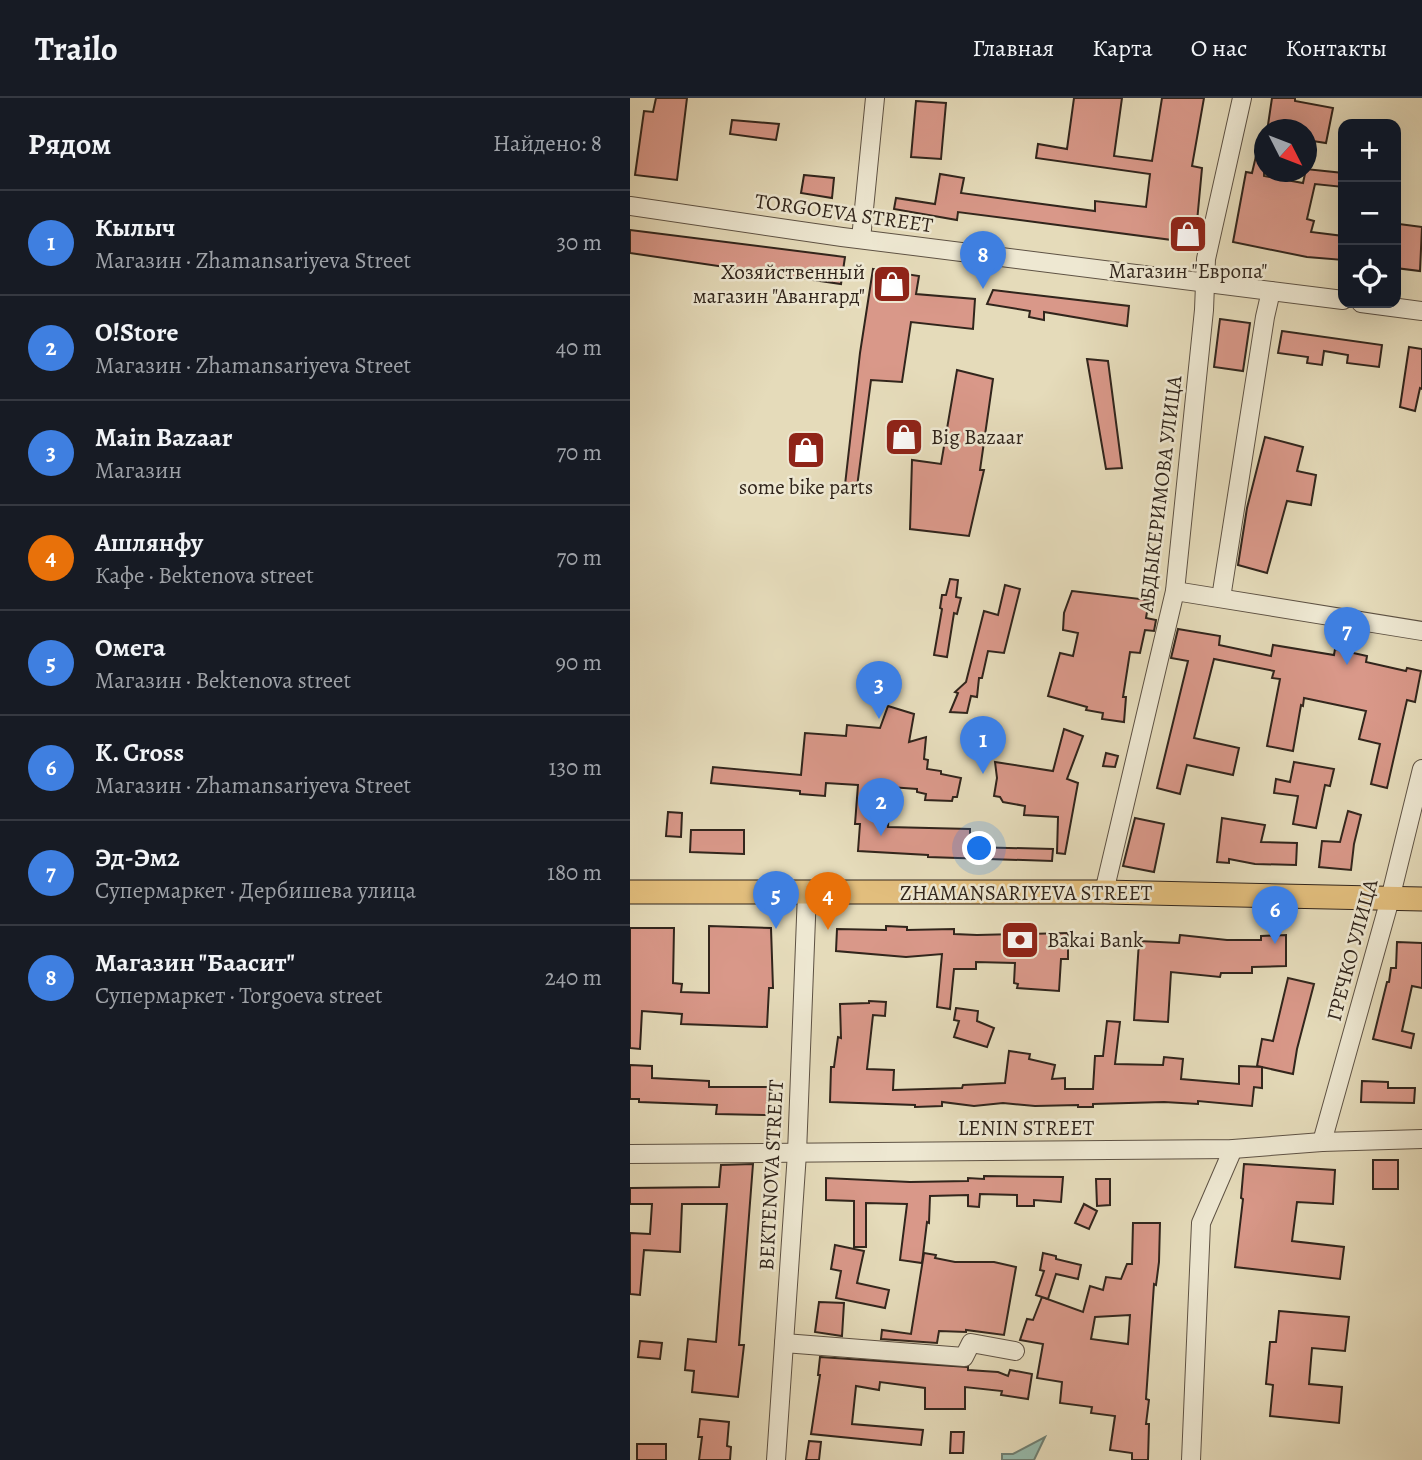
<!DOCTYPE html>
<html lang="ru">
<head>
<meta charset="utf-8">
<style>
	:root { --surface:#171b24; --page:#242831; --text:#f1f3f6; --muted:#9ea1a6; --line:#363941; --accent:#0b8043 }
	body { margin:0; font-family:Alegreya,serif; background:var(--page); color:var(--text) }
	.controls { position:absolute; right:21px; top:21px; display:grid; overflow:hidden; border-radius:14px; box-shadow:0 7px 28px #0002 }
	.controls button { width:63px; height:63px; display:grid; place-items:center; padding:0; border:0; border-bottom:2px solid var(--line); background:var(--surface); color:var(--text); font:35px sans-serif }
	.compass { position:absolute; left:624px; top:21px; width:63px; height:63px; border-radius:50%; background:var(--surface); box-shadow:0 7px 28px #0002; rotate:132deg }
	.you { position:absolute; left:350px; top:751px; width:24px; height:24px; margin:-18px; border:5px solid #fff; border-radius:50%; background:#1a73e8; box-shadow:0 0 0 10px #1a73e833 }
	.badge { display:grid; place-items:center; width:46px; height:46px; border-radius:50%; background:var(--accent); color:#fff; font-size:23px; font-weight:700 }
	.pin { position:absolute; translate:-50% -58px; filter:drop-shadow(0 2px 4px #0008) }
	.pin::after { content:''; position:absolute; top:37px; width:24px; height:21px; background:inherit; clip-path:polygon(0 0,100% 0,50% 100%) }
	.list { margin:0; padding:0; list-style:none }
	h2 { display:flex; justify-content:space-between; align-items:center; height:91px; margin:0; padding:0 28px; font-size:30px }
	h2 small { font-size:23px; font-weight:400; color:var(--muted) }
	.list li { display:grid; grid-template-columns:46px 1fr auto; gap:21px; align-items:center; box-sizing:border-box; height:105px; padding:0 28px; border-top:2px solid var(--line) }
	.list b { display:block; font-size:26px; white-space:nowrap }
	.list p { margin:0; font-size:23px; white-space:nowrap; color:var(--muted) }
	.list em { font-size:23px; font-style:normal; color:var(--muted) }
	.icon { flex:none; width:38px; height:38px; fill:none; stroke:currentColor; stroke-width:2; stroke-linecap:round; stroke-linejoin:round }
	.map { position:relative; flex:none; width:792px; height:1362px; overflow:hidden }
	header { display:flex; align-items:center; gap:42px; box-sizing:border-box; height:98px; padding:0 35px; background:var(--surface); border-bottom:2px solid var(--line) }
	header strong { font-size:33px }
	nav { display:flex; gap:38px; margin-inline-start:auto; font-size:24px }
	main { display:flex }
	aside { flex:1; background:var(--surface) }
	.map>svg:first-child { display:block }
</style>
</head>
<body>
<header>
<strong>Trailo</strong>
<nav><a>Главная</a><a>Карта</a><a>О нас</a><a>Контакты</a></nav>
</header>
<main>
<aside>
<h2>Рядом<small>Найдено: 8</small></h2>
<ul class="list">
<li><span class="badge" style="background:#3f7fe0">1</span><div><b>Кылыч</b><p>Магазин · Zhamansariyeva Street</p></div><em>30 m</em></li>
<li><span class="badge" style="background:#3f7fe0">2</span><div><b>O!Store</b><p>Магазин · Zhamansariyeva Street</p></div><em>40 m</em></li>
<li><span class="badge" style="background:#3f7fe0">3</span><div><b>Main Bazaar</b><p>Магазин</p></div><em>70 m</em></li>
<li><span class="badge" style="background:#e8710a">4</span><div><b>Ашлянфу</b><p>Кафе · Bektenova street</p></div><em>70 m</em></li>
<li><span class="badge" style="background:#3f7fe0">5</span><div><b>Омега</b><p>Магазин · Bektenova street</p></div><em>90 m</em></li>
<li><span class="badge" style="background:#3f7fe0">6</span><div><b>K. Cross</b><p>Магазин · Zhamansariyeva Street</p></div><em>130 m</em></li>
<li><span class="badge" style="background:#3f7fe0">7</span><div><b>Эд-Эм2</b><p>Супермаркет · Дербишева улица</p></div><em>180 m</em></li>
<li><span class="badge" style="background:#3f7fe0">8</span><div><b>Магазин &quot;Баасит&quot;</b><p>Супермаркет · Torgoeva street</p></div><em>240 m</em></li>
</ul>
</aside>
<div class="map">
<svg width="792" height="1362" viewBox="0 0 792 1362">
	<rect width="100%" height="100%" fill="#e5dbba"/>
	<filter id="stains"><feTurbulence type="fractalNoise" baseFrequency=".00286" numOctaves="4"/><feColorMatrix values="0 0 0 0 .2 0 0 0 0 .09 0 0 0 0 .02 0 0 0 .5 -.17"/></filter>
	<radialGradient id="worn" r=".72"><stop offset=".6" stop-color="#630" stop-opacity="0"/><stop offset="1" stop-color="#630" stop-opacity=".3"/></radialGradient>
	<path fill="#96bbad" stroke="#6e7f73" stroke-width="2" d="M415,1339L404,1362H372V1356H383Z"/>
	<g fill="#d99889" stroke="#31251c" stroke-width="2" fill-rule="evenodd">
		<path d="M26,0H57L47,82L5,77L14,13L23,14Z"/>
		<path d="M444,0H492L484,58L522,63L532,0H574L562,68L572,70L565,145L328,114L327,122L264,111L266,100L305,106L310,76L334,80L331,95L465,113V103L516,109L520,76L406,60L408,46L437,51Z"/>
		<path d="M642,0H665V3L703,10L696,45L676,42V32L638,27Z"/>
		<path d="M286,3L316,5L311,61L281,59Z"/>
		<path d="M102,22L149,26L146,42L100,36Z"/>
		<path d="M630,41L634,42V78L673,85L676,71L713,75V89L685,86L677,121L684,123L681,134L713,138V162L677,159L603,144L616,74L622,75Z"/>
		<path d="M174,77L204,80L202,100L171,95Z"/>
		<path d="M769,126L792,129L790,173L766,170Z"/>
		<path d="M0,132L215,159L211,186L0,155Z"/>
		<path d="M243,171L289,178L286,196L345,201L343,231L281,224L272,284L241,282L227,389L215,387L230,255Z"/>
		<path d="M363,192L499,208L497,228L414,214V222L399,219L400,213L357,206Z"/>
		<path d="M590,221L620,225L613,273L584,269Z"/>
		<path d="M652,233L752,247L749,269L717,265L718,257L694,253L692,267L677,265L678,259L648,255Z"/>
		<path d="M779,249L792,251V291L790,290L785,313L770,309Z"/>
		<path d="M457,261L478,263L492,370L476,371Z"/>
		<path d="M327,272L363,281L350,372H354L339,438L280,431L282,362L311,366Z"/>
		<path d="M635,339L673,349L667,373L686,377L681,407L657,403L637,475L608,467L617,410Z"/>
		<path d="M320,481L328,482L326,499L331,500L327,516L324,515L317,559L304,557L312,511L310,510L312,497H316Z"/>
		<path d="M375,487L390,491L374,555L358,553L352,580H349L347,599L341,598L337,615L320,614L328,595L325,594L336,584L354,513L368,517Z"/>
		<path d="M442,493L519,502L516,520L526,522L524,533L515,532L510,555L500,554L493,599H496L494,624L472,621L473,615L456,612L457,609L418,598L430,555L443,558L448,535L433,532L434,515Z"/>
		<path d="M548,531L590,538L589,547L641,558L643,547L704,557L705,551L737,558L736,564L776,573L777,570L791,573L785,604L777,602L757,690L741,686L750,646L729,641L736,613L674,600L673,608L671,607L663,653L637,648L650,581L642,580L644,573L584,561L564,640L609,650L603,677L557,667L550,696L527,690L558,563L541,560Z"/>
		<path d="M258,608L284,616L279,644L296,639L294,661L298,662L297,671L311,673V676L331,680L327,699H323L322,703L295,702L296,696L287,694V691L260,689L258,729L340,731V749L423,751L422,763L298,759V757L228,753L230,726H225L228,687L196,685L195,698L170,696V693L81,685L83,669L171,677L175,635L216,638L217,627L250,630Z"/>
		<path d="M434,631L453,638L437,681L448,685L435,756L427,755L428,719L394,717L395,708L373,704L370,699L364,698L367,680L365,664L423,673Z"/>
		<path d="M476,655L488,658L485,669L473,668Z"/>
		<path d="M664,664L704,671L700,688L695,687L686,730L663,726L668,698L644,695L646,681L660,684Z"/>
		<path d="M718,713L731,717L724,746L721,772L689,769L692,743L710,744Z"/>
		<path d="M38,714L52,715L51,739L36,738Z"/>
		<path d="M505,720L534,726L524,774L493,768Z"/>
		<path d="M592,720L635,727L631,744L667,745L666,767L625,766L599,761V765L587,764Z"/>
		<path d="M61,732H114V756L60,754Z"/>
		<path d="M79,828L141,830L143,890H139L137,929L51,926L52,916L12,913L10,951L0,950V830H44L43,885L52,886L51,894L79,895Z"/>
		<path d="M256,828L277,829V832L324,831V836L347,837L438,835V861H431L429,893L387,890L388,886L384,885L385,865L346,864V871H324L320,911L307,909L312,856L276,859L206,853L207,831L256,832Z"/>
		<path d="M550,837L597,842H631V838L656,837V868L622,869V875H591L590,879L541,874L538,924L504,922L509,843L549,845Z"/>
		<path d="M767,844L792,845V890L782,888L772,933L784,936L781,950L743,941L757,884H759L761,870H766Z"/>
		<path d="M658,880L684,886L667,951L663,976L627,968L632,941L643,943Z"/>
		<path d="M239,903L256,904L255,918L243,917L237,971L264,972L263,992L332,990L333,987L375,985L379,953L400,956L399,961L425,967L422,981L435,980V991H463L465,958H473L477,923L490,924L485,966L533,967L534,959L553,961L551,981L609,986V968L632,969V990L624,989L622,1008L568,1003V1006L534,1004L463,1006V1009H448V1007L405,1008L373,1005L344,1008L312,1004V1008L285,1009V1007L200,1004L201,969H204L208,939L211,940L210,906L239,905Z"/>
		<path d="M326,910L348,913L347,923L364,930L357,949L324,939L329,923L324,922Z"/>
		<path d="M0,967L22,968V980L79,983V989H138L137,1017L86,1016L87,1007L9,1004V1001H0Z"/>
		<path d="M732,983L758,984V990H785L784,1005L731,1004Z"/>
		<rect x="743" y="1062" width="25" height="29"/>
		<path d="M123,1066L109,1247H114L108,1299L62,1294L64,1273L55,1272L58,1241L86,1244L97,1106H52L50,1154L14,1152L10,1197L0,1196V1135L20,1136L22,1106H0V1090L89,1089L91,1067Z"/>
		<path d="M614,1066L705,1072L703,1106L667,1104L662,1143L714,1149L710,1181L605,1169L613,1101L611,1100Z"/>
		<path d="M354,1078L433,1079L431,1104L404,1102V1108H387V1097L350,1096L349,1109L338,1108V1097L300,1098L299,1125L297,1124L292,1165L270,1162L277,1106L236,1105V1149H224V1103L196,1102V1080L280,1084L338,1083V1080L354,1081Z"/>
		<path d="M466,1081H480V1107L467,1108Z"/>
		<path d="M454,1106L467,1113L459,1131L445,1125Z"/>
		<path d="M503,1125H530L529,1164L526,1187L524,1186L516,1301L519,1302L516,1326H519L518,1362H502V1355L480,1352L485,1318L461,1315L462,1309L430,1305L432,1284L407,1280L413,1246L390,1242L397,1221L403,1222L412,1199L453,1214L460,1188L473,1192L476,1179L491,1181L497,1166H502ZM500,1217L498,1246L461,1241L465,1219Z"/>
		<path d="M205,1147L234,1153L227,1185L259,1192L255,1210L206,1200L211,1173L201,1171Z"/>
		<path d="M294,1155L306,1157L305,1160L325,1164H364L386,1169L374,1237L336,1232V1234L309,1233L307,1245L251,1241L252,1232L281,1236Z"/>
		<path d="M413,1155L426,1158V1161L451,1167L448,1181L426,1176L418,1201L406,1197L414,1173L410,1172Z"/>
		<path d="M189,1204L214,1205L212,1238L185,1234Z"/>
		<path d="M649,1213L719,1219L715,1253L682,1250L679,1286L712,1289L709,1325L640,1318L643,1287L636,1286L640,1244H646Z"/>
		<path d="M10,1243L32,1245L30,1261L8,1259Z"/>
		<path d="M190,1259L338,1269V1272L368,1274L378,1278L380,1272L402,1276L398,1301L371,1297L372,1293L335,1289V1311H295V1290L250,1284L249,1292L226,1288L222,1326L293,1332L291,1347L181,1336L190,1277H188Z"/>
		<path d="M70,1321L99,1324L97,1348L101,1349L100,1362H69L72,1339H68Z"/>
		<path d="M321,1334H334L333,1355H320Z"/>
		<path d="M179,1343L191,1344L189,1362H176Z"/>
		<rect x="7" y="1346" width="29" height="16"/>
	</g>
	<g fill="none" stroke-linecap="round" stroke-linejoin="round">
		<g stroke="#5e5244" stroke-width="20">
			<g id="minor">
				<path d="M0,108L212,139L713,202"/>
				<path d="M231,141L245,0"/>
				<path d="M731,205L792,213"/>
				<path d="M545,493L792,533"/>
				<path d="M591,500L635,219L641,193"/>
				<path d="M474,794L545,493L574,212L576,161L612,0"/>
				<path d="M692,1044L760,801L792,671"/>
				<path d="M0,1056L603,1051L692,1044L792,1041"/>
				<path d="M154,1245L334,1259L341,1245L385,1253"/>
				<path d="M146,1362L167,1055L177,794"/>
				<path d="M561,1362L571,1125L603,1051"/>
			</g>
		</g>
		<g stroke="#31251c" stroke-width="25">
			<path id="major" d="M0,794H474L792,801"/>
		</g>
		<use href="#minor" stroke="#eee8d2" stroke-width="18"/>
		<use href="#major" stroke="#e2be7d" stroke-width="23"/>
	</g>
	<defs>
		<g id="shop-square" transform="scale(2.0125)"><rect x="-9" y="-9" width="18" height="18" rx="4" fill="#8f2418" stroke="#eee8d2"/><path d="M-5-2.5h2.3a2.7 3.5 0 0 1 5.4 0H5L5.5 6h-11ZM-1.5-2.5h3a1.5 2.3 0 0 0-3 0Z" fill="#fff"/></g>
		<g id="bank-square" transform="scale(2.0125)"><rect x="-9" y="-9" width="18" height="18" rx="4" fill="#8f2418" stroke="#eee8d2"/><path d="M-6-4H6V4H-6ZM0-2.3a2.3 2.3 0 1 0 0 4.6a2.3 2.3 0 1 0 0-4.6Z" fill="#fff"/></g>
	</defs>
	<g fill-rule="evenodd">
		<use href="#shop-square" x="558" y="136"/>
		<use href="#shop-square" x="262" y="186"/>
		<use href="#shop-square" x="274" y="339"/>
		<use href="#shop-square" x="176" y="352"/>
		<use href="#bank-square" x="390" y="842"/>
	</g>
	<g text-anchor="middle" stroke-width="5" stroke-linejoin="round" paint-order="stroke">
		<g font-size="21" fill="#31251c" stroke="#eee8d2">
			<text transform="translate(214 115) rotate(8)" y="7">TORGOEVA STREET</text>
			<text transform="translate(530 396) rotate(-83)" y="7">АБДЫКЕРИМОВА УЛИЦА</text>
			<text x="396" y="802">ZHAMANSARIYEVA STREET</text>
			<text transform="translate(722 852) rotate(-75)" y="7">ГРЕЧКО УЛИЦА</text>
			<text x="396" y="1037">LENIN STREET</text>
			<text transform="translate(141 1077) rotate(-87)" y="7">BEKTENOVA STREET</text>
		</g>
		<g font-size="21" fill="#31251c" stroke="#eee8d2">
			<text x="558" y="180">Магазин "Европа"</text>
			<text x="235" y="181" text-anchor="end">Хозяйственный<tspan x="235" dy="24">магазин "Авангард"</tspan></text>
			<text x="301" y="346" text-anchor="start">Big Bazaar</text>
			<text x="176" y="396">some bike parts</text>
			<text x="417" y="849" text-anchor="start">Bakai Bank</text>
		</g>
	</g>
	<rect width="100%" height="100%" filter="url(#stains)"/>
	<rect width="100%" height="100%" fill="url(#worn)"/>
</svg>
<div class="controls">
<button>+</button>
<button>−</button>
<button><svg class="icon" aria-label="locate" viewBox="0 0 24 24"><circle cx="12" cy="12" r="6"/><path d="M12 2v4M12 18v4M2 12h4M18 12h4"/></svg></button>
</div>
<svg class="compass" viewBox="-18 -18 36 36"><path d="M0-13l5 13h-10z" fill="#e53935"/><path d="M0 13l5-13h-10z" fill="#9ea1a6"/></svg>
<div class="you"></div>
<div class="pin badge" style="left:353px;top:676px;background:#3f7fe0">1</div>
<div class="pin badge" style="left:251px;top:738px;background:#3f7fe0">2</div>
<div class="pin badge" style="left:249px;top:621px;background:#3f7fe0">3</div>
<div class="pin badge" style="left:198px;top:832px;background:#e8710a">4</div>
<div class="pin badge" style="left:146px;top:831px;background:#3f7fe0">5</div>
<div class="pin badge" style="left:645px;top:846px;background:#3f7fe0">6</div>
<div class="pin badge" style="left:717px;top:567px;background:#3f7fe0">7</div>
<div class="pin badge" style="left:353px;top:191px;background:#3f7fe0">8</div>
</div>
</main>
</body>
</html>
